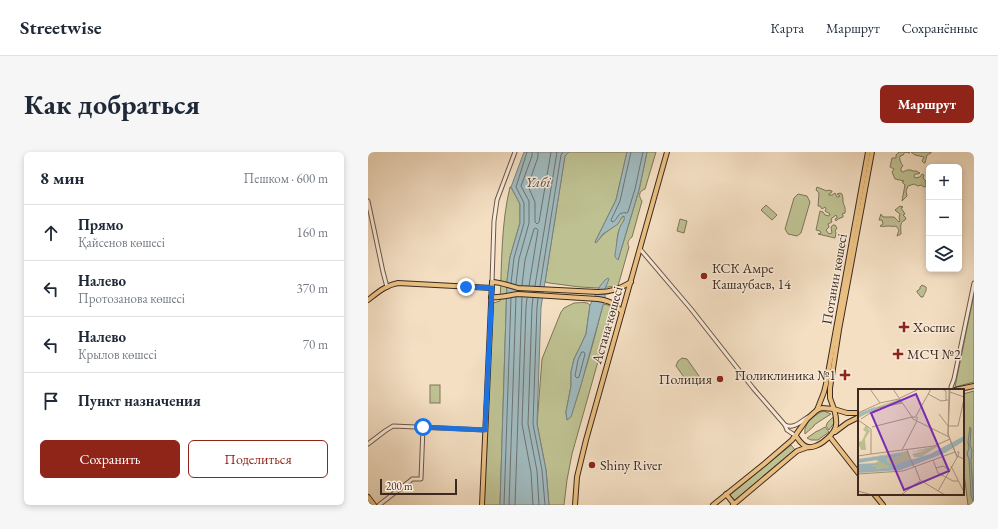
<!DOCTYPE html>
<html lang="ru">
<head>
<meta charset="utf-8">
<style>
	:root { --surface:#fff; --page:#f6f6f7; --text:#1f2937; --muted:#747a83; --line:#e0e1e3; --accent:#8f2418 }
	body { margin:0; font-family:"EB Garamond",serif; background:var(--page); color:var(--text) }
	.controls { position:absolute; right:12px; top:12px; display:grid; overflow:hidden; border-radius:6px; box-shadow:0 2px 6px #0003 }
	.controls button { width:36px; height:36px; display:grid; place-items:center; padding:0; border:0; border-bottom:1px solid var(--line); background:var(--surface); color:var(--text); font:20px sans-serif }
	.scale { position:absolute; left:12px; bottom:10px; width:77px; box-sizing:border-box; padding-left:4px; border:2px solid #3e2921; border-top:0; font-size:11px; line-height:14px; white-space:nowrap; color:#3e2921; -webkit-text-stroke:3px #f8ead8; paint-order:stroke }
	.stop { position:absolute; width:12px; height:12px; margin:-9px; border:3px solid #1a73e8; border-radius:50%; background:#fff }
	.stop.end { background:#1a73e8; border-color:#fff; box-shadow:0 1px 4px #0008 }
	.list { margin:0; padding:0; list-style:none }
	h2 { display:flex; justify-content:space-between; align-items:center; height:52px; margin:0; padding:0 16px; font-size:17px }
	h2 small { font-size:13px; font-weight:400; color:var(--muted) }
	.list li { display:grid; grid-template-columns:26px 1fr auto; gap:12px; align-items:center; box-sizing:border-box; height:56px; padding:0 16px; border-top:1px solid var(--line) }
	.list b { display:block; font-size:15px; white-space:nowrap }
	.list p { margin:0; font-size:13px; white-space:nowrap; color:var(--muted) }
	.list em { font-size:13px; font-style:normal; color:var(--muted) }
	.actions { display:flex; gap:8px; padding:12px 16px }
	.actions a { flex:1; padding:9px 0; border:1px solid var(--accent); border-radius:6px; text-align:center; font-size:14px; color:var(--accent) }
	.actions .main { background:var(--accent); color:#fff }
	.icon { flex:none; width:22px; height:22px; fill:none; stroke:currentColor; stroke-width:2; stroke-linecap:round; stroke-linejoin:round }
	.map { position:relative; flex:none; width:606px; height:353px; overflow:hidden; border-radius:6px }
	header { display:flex; align-items:center; gap:24px; box-sizing:border-box; height:56px; padding:0 20px; background:var(--surface); border-bottom:1px solid var(--line) }
	header strong { font-size:19px }
	nav { display:flex; gap:22px; margin-inline-start:auto; font-size:14px }
	.intro { display:flex; align-items:center; justify-content:space-between; box-sizing:border-box; height:96px; padding:0 24px }
	h1 { margin:0; font-size:28px }
	.button { padding:10px 18px; border-radius:6px; background:var(--accent); color:#fff; font-size:14px; font-weight:700 }
	main { display:flex; gap:24px; padding:0 24px }
	aside { flex:1; background:var(--surface); border-radius:6px; box-shadow:0 2px 6px #0003 }
	.map>svg:first-child { display:block }
</style>
</head>
<body>
<header>
<strong>Streetwise</strong>
<nav><a>Карта</a><a>Маршрут</a><a>Сохранённые</a></nav>
</header>
<div class="intro"><h1>Как добраться</h1><a class="button">Маршрут</a></div>
<main>
<aside>
<h2>8 мин<small>Пешком · 600 m</small></h2>
<ul class="list">
<li><svg class="icon" aria-label="ahead" viewBox="0 0 24 24"><path d="M12 20V5M6 11l6-6 6 6"/></svg><div><b>Прямо</b><p>Қайсенов көшесі</p></div><em>160 m</em></li>
<li><svg class="icon" aria-label="left" viewBox="0 0 24 24"><path d="M17 20v-9H6M10 6l-5 5 5 5"/></svg><div><b>Налево</b><p>Протозанова көшесі</p></div><em>370 m</em></li>
<li><svg class="icon" aria-label="left" viewBox="0 0 24 24"><path d="M17 20v-9H6M10 6l-5 5 5 5"/></svg><div><b>Налево</b><p>Крылов көшесі</p></div><em>70 m</em></li>
<li><svg class="icon" aria-label="arrive" viewBox="0 0 24 24"><path d="M6 21V4h12l-3 4 3 4H6"/></svg><div><b>Пункт назначения</b></div></li>
</ul>
<div class="actions"><a class="main">Сохранить</a><a>Поделиться</a></div>
</aside>
<div class="map">
<svg width="606" height="353" viewBox="0 0 606 353">
	<rect width="100%" height="100%" fill="#f4dfc3"/>
	<filter id="stains"><feTurbulence type="fractalNoise" baseFrequency=".005" numOctaves="4"/><feColorMatrix values="0 0 0 0 .2 0 0 0 0 .09 0 0 0 0 .02 0 0 0 .5 -.17"/></filter>
	<radialGradient id="worn" r=".72"><stop offset=".6" stop-color="#630" stop-opacity="0"/><stop offset="1" stop-color="#630" stop-opacity=".3"/></radialGradient>
	<g fill="#bec192" stroke="#7e755a">
		<path d="M201,0H259L248,48L227,90C232,88 233,84 237,81C245,75 249,73 254,65L257,64C257,69 251,75 250,82C248,90 250,99 250,108L271,38L279,0H288L277,37C271,39 270,44 274,49L264,85C260,88 259,91 261,95L250,134L230,136L212,135L181,131L177,130L197,3Z"/>
		<path d="M531,0H541L542,1L537,0L535,3L532,4C531,7 533,11 535,14L533,16V19L535,20L539,18H543L545,19H548L552,21L550,22H547L546,24L547,26L552,25L554,22L556,23L555,26L558,29V34L556,35L553,33L550,34L546,32L540,34L538,39L539,44L534,49L537,33L534,30L536,29L527,27L524,20L526,17L522,15L524,6H528V3Z"/>
		<path d="M543,0H563V1L559,3L557,11H556L554,9L556,5L547,3Z"/>
		<path d="M142,35H143L152,52V71L142,105L139,129L132,353H116L125,151L132,149C134,110 133,72 142,35Z"/>
		<path d="M449,35L459,39L460,38L464,39V40L461,42V43H464L467,41L469,45H470L472,44L469,42L472,41L474,42C475,45 475,47 475,50C476,54 478,56 477,61L474,62L475,63V65L470,67L468,69L467,67L469,66V65L468,63L463,67L464,70L460,72L461,75L458,78L461,82L464,81L463,75L465,73H467L469,76L467,79L468,81L467,86L450,82L453,81L452,79L448,78L452,59L455,60L457,63L461,64L462,62L457,59L458,57L457,55L454,57L452,54H450L451,41L448,38Z"/>
		<path d="M430,42L439,44L442,50L433,81L429,84L420,82L417,77L426,46Z"/>
		<path d="M398,53L409,63L404,68L393,58Z"/>
		<path d="M532,54L535,55L533,56L537,62L535,63L538,66L537,68C531,70 533,77 533,82L529,84L531,78L528,74C525,75 524,74 521,74C517,74 515,75 512,74L515,72L514,68H511L513,62L514,64L516,65H526L531,70L532,69L531,66L532,62L528,59L527,58Z"/>
		<path d="M312,67L319,69L316,81L309,79Z"/>
		<path d="M554,133L558,135C559,139 556,142 555,145H553L549,140V139L552,137V135Z"/>
		<path d="M606,142V230L587,235Z"/>
		<path d="M206,151C211,151 219,149 222,153L218,182L212,195L206,207L203,220V234L198,260L199,268L203,264C215,227 226,190 235,152L240,153L245,156L204,302L199,328L196,353H181L178,318L169,272L174,207L193,160L196,156Z"/>
		<path d="M314,206L319,207L331,224L330,228L324,233L321,232L308,214L310,209Z"/>
		<rect x="62" y="233" width="10" height="18"/>
		<path d="M606,239V353H600L595,314V242Z"/>
		<path d="M456,259L463,262L455,267L446,273V274L437,282C435,272 447,262 456,259Z"/>
		<path d="M465,265L466,271L461,278L458,274L459,272V271Z"/>
		<path d="M457,275L461,280L450,288H443L439,286L449,279H450Z"/>
		<path d="M423,293L427,298L367,348L362,343Z"/>
	</g>
	<g fill="#a0babe" stroke="#79807f">
		<path d="M156,0H201L197,4L173,155L169,272L178,318L181,353H132L139,129L142,105L152,71V52L143,35Z"/>
		<path d="M259,0H279L271,38L250,108L247,105V102C249,93 249,80 253,73C255,69 257,69 256,64L254,65L250,72L235,82L228,91L227,90L248,48Z"/>
		<path d="M240,126L241,127L237,137V146L213,233L203,265L199,268L198,260L203,234V220L206,207L212,195L218,182L222,153L232,134L237,128Z"/>
		<path d="M602,275L603,277L602,293L604,298L603,309L606,353L603,343L601,307L599,302L601,296L600,290Z"/>
	</g>
	<g fill="none" stroke-linecap="round" stroke-linejoin="round">
		<g stroke="#6f7270" stroke-width="1">
			<path d="M170,0V5L160,34L167,50V70L169,72L171,70L183,0"/>
			<path d="M263,0L252,49L243,68L244,70C251,68 248,59 259,61L260,60L267,37L275,0"/>
			<path d="M143,131L146,106L156,71V51L148,35L159,0"/>
			<path d="M148,132L151,107L161,71V49L153,34L164,4V0"/>
			<path d="M154,133L157,108L166,77L168,76L170,78L161,134"/>
			<path d="M167,134L189,0"/>
			<path d="M172,134L193,3L195,0"/>
			<path d="M159,146L158,155L154,272L163,320L165,353"/>
			<path d="M165,146L164,155L160,272L169,319L171,353"/>
			<path d="M170,146L169,155L165,272L174,318L177,353"/>
			<path d="M214,200H216L217,202L211,225L209,226L207,224L210,208Z"/>
			<path d="M136,353L143,146"/>
			<path d="M141,353L148,145"/>
			<path d="M147,353L154,145"/>
		</g>
		<g stroke="#6c564a" stroke-width="5">
			<g id="minor">
				<path d="M0,49L15,120L19,135"/>
				<path d="M272,97L323,157L385,236L417,273L419,278L428,284"/>
				<path d="M124,130L126,69L129,48L147,0"/>
				<path d="M583,238V235L586,227L606,131"/>
				<path d="M417,273C426,277 432,270 440,265"/>
				<path d="M0,292L17,279L25,274L117,278"/>
				<path d="M11,353L42,329L44,327H53L55,275"/>
			</g>
		</g>
		<g stroke="#3e2921" stroke-width="6">
			<g id="major">
				<path d="M123,145C132,146 141,143 150,142L230,147C242,149 246,151 254,160"/>
				<path d="M0,148C9,141 18,133 30,131L124,136"/>
				<path d="M587,238L606,234"/>
				<path d="M449,258L456,240L458,232L500,0"/>
				<path d="M491,261H479L466,257L462,246V236L471,178L504,0"/>
				<path d="M467,280L479,271L491,265"/>
				<path d="M462,285L491,322"/>
				<path d="M358,342L366,352"/>
				<path d="M506,342L515,353"/>
				<path d="M0,345L6,353"/>
				<path d="M114,353L124,130C133,130 141,134 150,136L230,140C243,140 251,137 263,130"/>
				<path d="M207,353L209,325L218,288L299,0"/>
				<path d="M345,353L396,312L424,288L439,267L449,258L454,256L466,257C471,274 468,280 455,290C451,293 444,296 440,295C434,294 431,288 428,284"/>
				<path d="M365,353L429,299L440,295"/>
			</g>
		</g>
		<use href="#minor" stroke="#f8ead8" stroke-width="3"/>
		<use href="#major" stroke="#eac082" stroke-width="4"/>
	</g>
	<g fill="none" stroke-linecap="round" stroke-linejoin="round">
		<path stroke="#1a73e8" stroke-width="5" d="M55,275L117,278L124,136L98,135"/>
	</g>
	<g fill="#8f2418" stroke="#f8ead8" stroke-width="1.5">
		<circle cx="336" cy="124" r="4"/>
		<path d="M534 169h4v4h4v4h-4v4h-4v-4h-4v-4h4z"/>
		<path d="M528 196h4v4h4v4h-4v4h-4v-4h-4v-4h4z"/>
		<path d="M475 217h4v4h4v4h-4v4h-4v-4h-4v-4h4z"/>
		<circle cx="352" cy="227" r="4"/>
		<circle cx="224" cy="313" r="4"/>
	</g>
	<g text-anchor="middle" stroke-width="3" stroke-linejoin="round" paint-order="stroke">
		<g font-size="14" fill="#3e2921" stroke="#f8ead8" text-anchor="start">
			<text x="344" y="121">КСК Амре<tspan x="344" dy="16">Кашаубаев, 14</tspan></text>
			<text x="545" y="180">Хоспис</text>
			<text x="539" y="207">МСЧ №2</text>
			<text x="468" y="228" text-anchor="end">Поликлиника №1</text>
			<text x="344" y="232" text-anchor="end">Полиция</text>
			<text x="232" y="318">Shiny River</text>
		</g>
		<g font-size="14" fill="#3e2921" stroke="#f8ead8">
			<text transform="translate(466 127) rotate(-80)" y="5">Потанин көшесі</text>
			<text transform="translate(239 173) rotate(-74)" y="5">Астана көшесі</text>
		</g>
		<g font-size="15" font-style="italic" fill="#564d48" stroke="#f8ead8">
			<text x="170" y="35">Үлбі</text>
		</g>
	</g>
	<g transform="translate(490 237)">
		<rect width="106" height="106" fill="#f4dfc3"/>
		<path d="M42,10L44,14L21,19L0,29V24ZM8,36L12,42L7,50L8,61H3L0,53L4,52L8,43L5,41ZM82,56L63,68H56L54,65L69,61L53,63ZM50,62L53,72L36,76L30,73L29,69L44,67L41,65L46,64L0,70ZM22,72L25,74L33,78L17,80L13,77L20,76L17,74Z" fill="#bec192"/>
		<path d="M106,47V52L87,64L43,81L0,84V75L20,74L21,76L13,77L19,78L17,80L32,78L18,71L0,74V70L46,64L42,65L45,67L29,69L30,73L36,76L72,65Z" fill="#a0babe"/>
		<path fill="none" stroke="#a0babe" stroke-width="2" d="M0,27L17,19"/>
		<path fill="none" stroke="#ab9682" stroke-width="1" d="M12,0L22,14M84,0L88,2V11M91,0L90,45L99,68M92,0L90,46L99,67L106,70M92,3L106,8M70,5L83,12L90,11M42,9L61,0M0,24L22,14L41,10M81,25L90,37H100L106,10M58,27L73,0M3,30L20,19L44,14M0,31L13,40V65L76,57L92,50M59,31V28H54L55,30L91,48M14,38L54,28L35,0M44,61L59,32M49,61L56,78L97,63M0,67L13,65M75,71L80,84L95,92H100M93,77L106,103M57,78L62,91L87,106M78,79L85,77L92,81M0,85L45,82L56,78M0,102L14,106M80,102L100,67L101,63H99M43,106L62,92"/>
		<path fill="#7b2cbf" fill-opacity="0.15" stroke="#7b2cbf" stroke-width="2" d="M58,5L91,82L46,101L13,24Z"/>
		<rect width="106" height="106" fill="none" stroke="#3e2921" stroke-width="2"/>
	</g>
	<rect width="100%" height="100%" filter="url(#stains)"/>
	<rect width="100%" height="100%" fill="url(#worn)"/>
</svg>
<div class="controls">
<button>+</button>
<button>−</button>
<button><svg class="icon" aria-label="layers" viewBox="0 0 24 24"><path d="M12 4l9 5-9 5-9-5zM3 14l9 5 9-5"/></svg></button>
</div>
<div class="scale">200 m</div>
<div class="stop" style="left:55px;top:275px"></div>
<div class="stop end" style="left:98px;top:135px"></div>
</div>
</main>
</body>
</html>
